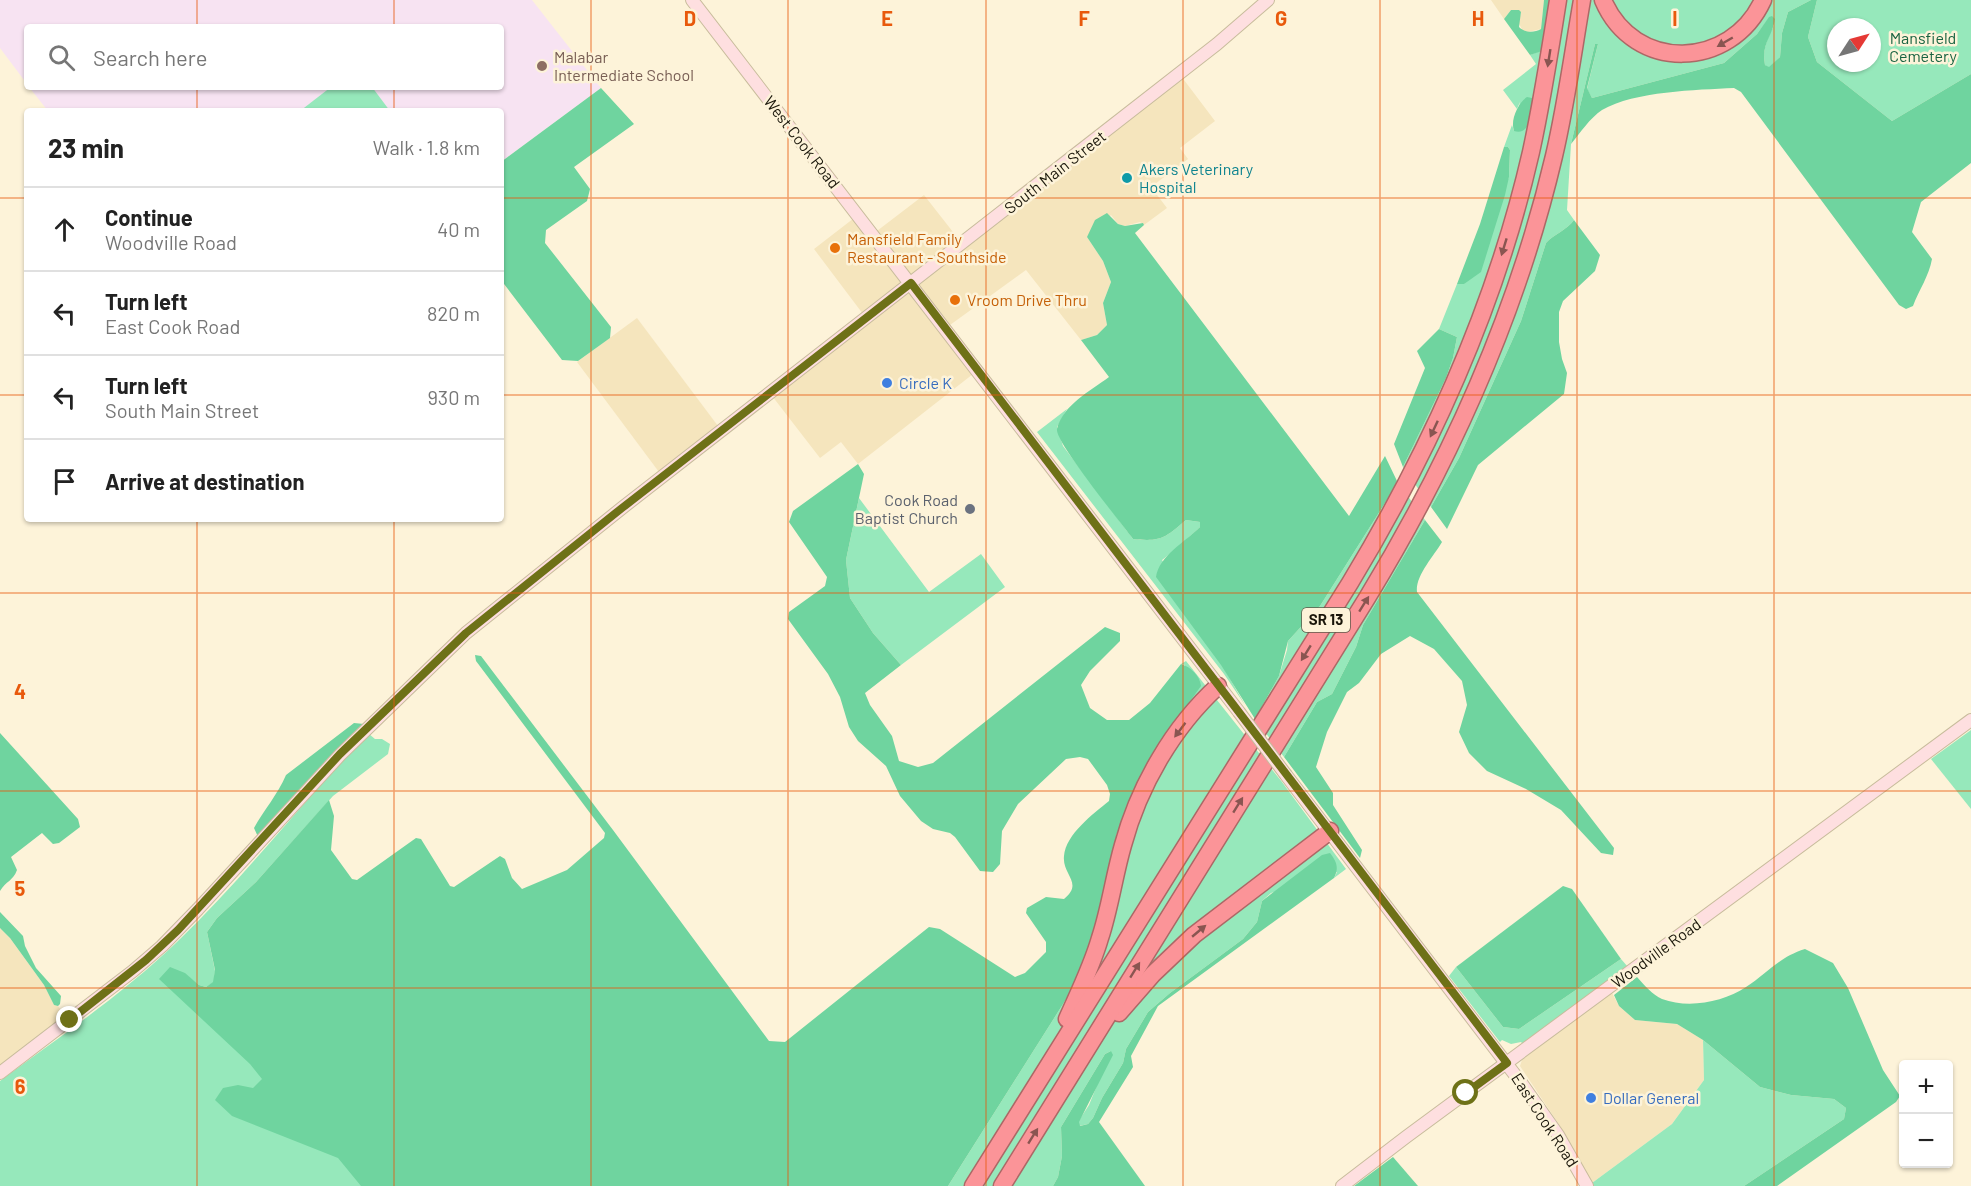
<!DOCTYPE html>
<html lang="en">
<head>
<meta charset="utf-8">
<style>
	:root { --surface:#fff; --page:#f2f2f2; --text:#222; --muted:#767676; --line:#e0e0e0 }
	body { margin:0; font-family:Barlow,sans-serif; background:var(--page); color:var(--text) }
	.controls { position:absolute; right:18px; bottom:18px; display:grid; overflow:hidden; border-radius:6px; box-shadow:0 2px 4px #0004 }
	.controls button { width:54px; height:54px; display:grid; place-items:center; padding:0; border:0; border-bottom:2px solid var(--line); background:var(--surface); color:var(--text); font:30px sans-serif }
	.compass { position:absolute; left:1827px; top:18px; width:54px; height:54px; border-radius:50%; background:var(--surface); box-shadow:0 2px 4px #0004; rotate:54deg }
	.stop { position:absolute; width:18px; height:18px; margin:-14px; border:4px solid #6e7117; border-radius:50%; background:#fff }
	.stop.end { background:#6e7117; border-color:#fff; box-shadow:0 2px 6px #0008 }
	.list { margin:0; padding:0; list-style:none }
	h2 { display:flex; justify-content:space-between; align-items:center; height:78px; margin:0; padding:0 24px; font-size:26px }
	h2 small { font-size:20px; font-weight:400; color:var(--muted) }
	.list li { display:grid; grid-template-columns:39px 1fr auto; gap:18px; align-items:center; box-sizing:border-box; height:84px; padding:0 24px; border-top:2px solid var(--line) }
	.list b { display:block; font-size:22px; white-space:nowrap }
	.list p { margin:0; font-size:20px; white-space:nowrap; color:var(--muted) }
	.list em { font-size:20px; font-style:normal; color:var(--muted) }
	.icon { flex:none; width:33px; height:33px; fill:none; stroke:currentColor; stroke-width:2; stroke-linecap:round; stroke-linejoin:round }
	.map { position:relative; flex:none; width:1971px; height:1186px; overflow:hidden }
	.search { position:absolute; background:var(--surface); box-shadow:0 2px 4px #0004; left:24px; top:24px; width:480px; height:66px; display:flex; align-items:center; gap:15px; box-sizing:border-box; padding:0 21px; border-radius:6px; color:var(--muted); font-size:22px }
	.panel { position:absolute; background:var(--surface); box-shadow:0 2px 4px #0004; left:24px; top:108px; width:480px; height:414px; border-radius:6px }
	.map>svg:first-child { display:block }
</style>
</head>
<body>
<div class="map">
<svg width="1971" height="1186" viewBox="0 0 1971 1186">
	<rect width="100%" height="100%" fill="#fdf3d9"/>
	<g fill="#f5e5bd">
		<path d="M1491,0H1544L1541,29L1528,32L1523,31L1518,22L1521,13L1511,10L1504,19Z"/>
		<path d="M1178,72L1215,121L1180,148L1188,159L1151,187L1167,208L1144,225L1140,222L1125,226L1118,224L1111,215L1087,237L1103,261L1111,282L1103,303L1107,325L1097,335L1081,340L1026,270L950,325L982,367L858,464L841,442L820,458L769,392L866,318L814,249L858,215L873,234L924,195L960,241Z"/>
		<path d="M637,318L718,426L659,472L577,362Z"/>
		<path d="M0,928L10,938L44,985L54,1005L58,1006L66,1017L0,1066Z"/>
		<path d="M1611,991L1619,1006L1635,1020L1677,1024L1703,1040L1704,1080L1672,1124L1592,1183L1560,1126L1520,1066L1523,1057Z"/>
	</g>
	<path fill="#f7e3f2" d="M0,0H532L601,88L501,162V111H48L29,87H501V27H27V84L0,48Z"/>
	<g fill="#96e8bb" fill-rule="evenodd">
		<path d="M1549,0H1811L1788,12L1782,33L1780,57L1769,68L1765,65C1762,49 1767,40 1774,25L1769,18L1757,34L1724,63L1592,98L1587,89L1598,44H1595L1571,144L1567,210L1574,220C1567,230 1554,234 1546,243L1521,321L1459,458L1431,507L1403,467L1446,378L1453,358L1457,337L1439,329L1457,284H1464L1509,177L1510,150L1508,147H1504L1512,125L1514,131L1520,102L1517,109L1503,90L1536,64L1530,55L1542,50Z"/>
		<path d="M1817,0H1971V74L1892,121L1817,62L1808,37ZM1836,27H1872V63H1836Z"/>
		<path d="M331,87H372L390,111H300Z"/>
		<path d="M1067,409L1057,427L1063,446L1133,539C1161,542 1165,538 1186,520L1200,522V527L1175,550L1162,560L1245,705L1224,674L1037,432Z"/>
		<path d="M1397,481L1425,520L1363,625L1356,647L1332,694L1317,702L1284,757L1255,719L1279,676L1287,650L1288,641L1320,606L1392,492Z"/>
		<path d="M859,498L929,592L981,554L1005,587L901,665L873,633L850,598L846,560Z"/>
		<path d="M1186,661L1282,782L1346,869L1334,878L1337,872L1271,893L1262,901L1257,922L1243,939L1170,993L1148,1012L1126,1049L1123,1063L1102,1098L1093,1118L1088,1124L1079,1126L1078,1122L1089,1105L1111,1051L1105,1054L1061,1127L1062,1156L1058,1177L1053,1186H948L1070,993L1104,898L1117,833L1130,802L1152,754L1177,718L1185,665L1181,664Z"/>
		<path d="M1971,730V809L1931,759Z"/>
		<path d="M369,734L375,739H382L390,744L388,754L333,796L256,882L217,918L207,932L215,971L214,982L206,987L199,985L185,974L388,1186H0V1081C61,1036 124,993 178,941C246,876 303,800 369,734Z"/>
		<path d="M1621,959L1628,967L1523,1044L1521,1042L1511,1044L1502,1040L1500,1042L1449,976L1456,967L1503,1027L1519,1029Z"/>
		<path d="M1703,1040L1760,1087L1791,1095L1834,1099L1846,1108L1844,1119L1744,1186H1593L1592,1183L1672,1124L1704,1080Z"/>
	</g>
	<g fill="#6fd49f">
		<path d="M1544,0H1549L1542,51L1530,55L1504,19L1511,10H1519L1521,12L1519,27C1525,33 1534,33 1541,29Z"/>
		<path d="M1811,0H1817L1808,37L1817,62L1892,121L1971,74V163L1921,202L1912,232L1932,259C1929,276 1919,290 1913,306L1906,309L1899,305L1741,92L1734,88C1696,90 1635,91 1602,110C1590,118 1580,133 1571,144L1595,44H1598L1587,88L1592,98L1724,63L1757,34L1769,17L1772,16L1775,19C1772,38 1761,43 1765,65L1769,67L1780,57L1782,33L1788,12Z"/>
		<path d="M601,88L634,124L574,167L590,189L587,201L546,230L545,243L611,327L610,338L578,361L562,360L501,280V162Z"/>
		<path d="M1527,97L1532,98L1534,103C1531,114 1530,136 1514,131C1510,120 1518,103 1527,97Z"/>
		<path d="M1504,147H1508L1510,150L1509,177L1505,195L1481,272L1464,284H1457L1480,224Z"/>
		<path d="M1107,213L1118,224L1125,226L1143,223L1144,225L1135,233L1349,516L1385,456L1397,481L1392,492L1320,606L1288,641L1279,676L1255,719L1221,665L1156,577C1159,556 1185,542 1200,527V522L1186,520C1165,538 1161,542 1133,539C1122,524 1054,441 1057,429C1063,405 1090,391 1109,377L1081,340L1097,335L1107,325L1103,303L1111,282L1103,261L1087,237L1095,220Z"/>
		<path d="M1574,220L1600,255L1595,271L1563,301L1559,312V342L1562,359L1567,373L1564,394L1478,465L1447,529L1431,507L1459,458L1521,321L1546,243C1554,234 1567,230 1574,220Z"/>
		<path d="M1439,329L1457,337L1453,358L1446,378L1403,467L1394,444L1425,368L1417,351Z"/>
		<path d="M858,464L864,474L846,560L850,598L873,633L901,665L865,693L870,705L892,736L899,761L918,767L933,763L1105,627L1120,633V641L1090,671L1081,685L1090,708L1107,720H1129L1150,703L1181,664C1191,667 1200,676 1201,686L1152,754L1130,802L1117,833L1095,932L1070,993L948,1186H361L338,1158L232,1116L215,1100L223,1088L238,1085L253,1088L262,1079L250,1064L159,979L170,967L185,973L199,985L206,987L213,982L215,970L207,932L217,918L256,882L329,800L334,816L331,850L352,879L357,880L416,838L421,839L450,886L454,887L500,856L505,859L512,878L522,889L567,870L604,838L605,833L476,661L475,655L481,656L613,830L769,1041L785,1042L929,927L940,929L1015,977L1025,973L1046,952V942L1026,913L1027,908L1046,897L1064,899C1084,883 1062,875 1064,856C1066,834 1093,814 1109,801L1110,794L1107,785L1088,759L1080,757L1066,759L1018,804L1002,831L1000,864L993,872L980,871L955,837L950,833L933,829L921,821L900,796L886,766L858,741L849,727L840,697L828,674L788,619L789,612L825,586L827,577L789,522L793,511Z"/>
		<path d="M1425,520L1442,542C1434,556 1415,576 1417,592L1614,848L1613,855L1601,853L1561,810L1526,789L1487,771L1469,753L1459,732L1467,705L1462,681L1434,649L1410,636L1381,654L1359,683L1347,692L1327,732L1316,767L1333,793V805L1362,850L1360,858L1284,757L1317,702L1332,694L1356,647L1363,625Z"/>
		<path d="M354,723L364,724L259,839L254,828C264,810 278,794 286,775Z"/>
		<path d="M0,733L78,819L80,827L59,843L53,844L42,833L11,857L17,870C13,881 6,881 0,891Z"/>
		<path d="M1330,853C1337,862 1339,868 1334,878L1158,1006L1131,1056L1133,1067L1099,1122L1145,1186H1053L1058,1177L1062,1156L1061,1127L1105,1054L1111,1051L1113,1055L1079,1122L1080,1126L1088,1124L1093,1118L1102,1098L1123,1063L1126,1049L1148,1012L1170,993L1243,939L1257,922L1262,901L1322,855Z"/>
		<path d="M1563,886L1572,889L1621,959L1519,1029L1503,1027L1456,967Z"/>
		<path d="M0,912L23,936L25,946L36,968L61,996L60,1004L58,1006L54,1005L44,985L10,938L0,928Z"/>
		<path d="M1805,949L1833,963L1848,988L1883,1070L1900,1096L1896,1102L1777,1186H1744L1844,1119L1846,1108L1834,1099L1791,1095L1760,1087L1703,1040L1677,1024L1635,1020L1619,1006L1614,995L1637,977C1644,985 1653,995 1662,999C1689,1009 1723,1002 1746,987C1768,973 1779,957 1805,949Z"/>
		<path d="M1393,1157L1418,1186H1354Z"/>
	</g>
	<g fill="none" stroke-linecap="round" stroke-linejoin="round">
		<g stroke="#c8bc9c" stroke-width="14">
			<g id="secondary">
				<path d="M692,0L1239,712"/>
				<path d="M1286,775L1522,1084L1558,1135L1587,1186"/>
				<path d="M0,1073L133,971L162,946L198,909L340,755L466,633L622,508L1217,44L1268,0"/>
				<path d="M1342,1186L1406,1137L1971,720"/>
			</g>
		</g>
		<g stroke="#ac6866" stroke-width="19">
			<g id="highway">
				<path d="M1603,0C1634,73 1731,70 1763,0"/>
				<path d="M1119,1013L1153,974L1194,935L1330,831"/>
				<path d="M1067,1019C1079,992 1092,966 1100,938C1110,908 1114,876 1123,845C1139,786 1173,727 1218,686"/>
				<path d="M973,1186L1350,583C1431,449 1496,305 1531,152C1542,102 1550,51 1558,0"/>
				<path d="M1002,1186L1367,598C1451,460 1517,314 1554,156C1566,105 1573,52 1582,0"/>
			</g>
		</g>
		<use href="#secondary" stroke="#fedfe0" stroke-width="12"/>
		<use href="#highway" stroke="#fb9498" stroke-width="16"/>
		<g stroke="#c8bc9c" stroke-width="14" stroke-linecap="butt">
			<path id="secondary-bridge" d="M1239,712L1286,775"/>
		</g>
		<use href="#secondary-bridge" stroke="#fedfe0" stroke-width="12"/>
	</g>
	<defs><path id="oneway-solid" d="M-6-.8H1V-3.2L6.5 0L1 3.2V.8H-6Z" transform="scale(1.5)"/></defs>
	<g fill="#8a5551">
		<use href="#oneway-solid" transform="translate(1725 42) rotate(150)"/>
		<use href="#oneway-solid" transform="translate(1549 58) rotate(99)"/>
		<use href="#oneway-solid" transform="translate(1504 247) rotate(107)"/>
		<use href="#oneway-solid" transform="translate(1434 429) rotate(115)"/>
		<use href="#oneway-solid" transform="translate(1364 604) rotate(-58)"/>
		<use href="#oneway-solid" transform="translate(1306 653) rotate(122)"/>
		<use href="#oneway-solid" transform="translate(1180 730) rotate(127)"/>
		<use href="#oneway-solid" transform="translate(1238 805) rotate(-58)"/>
		<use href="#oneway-solid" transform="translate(1199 931) rotate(-40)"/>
		<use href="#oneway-solid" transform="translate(1135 970) rotate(-58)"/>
		<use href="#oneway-solid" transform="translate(1033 1136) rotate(-58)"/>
	</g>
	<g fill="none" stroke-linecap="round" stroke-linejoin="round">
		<path stroke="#6e7117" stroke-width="8" d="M70,1020L146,960L178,930L340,754L466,633L622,508L911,283L1507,1063L1466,1093"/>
	</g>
	<path fill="none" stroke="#e8590c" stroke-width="1.5" stroke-opacity="0.55" d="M197,0V27M394,0V27M591,0V1186M788,0V1186M986,0V1186M1183,0V1186M1380,0V1186M1577,0V1186M1774,0V1186M197,87V111M394,87V111M0,198H27M501,198H1971M0,395H27M501,395H1971M197,519V1186M394,519V1186M0,593H1971M0,791H1971M0,988H1971"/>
	<circle fill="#8d6e63" stroke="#fdf3d9" stroke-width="2" cx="542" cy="66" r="6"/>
	<circle fill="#0f9aa8" stroke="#fdf3d9" stroke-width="2" cx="1127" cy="178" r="6"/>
	<g fill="#e8710a" stroke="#fdf3d9" stroke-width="2">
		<circle cx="835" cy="248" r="6"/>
		<circle cx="955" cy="300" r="6"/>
	</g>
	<g fill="#3f7fe0" stroke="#fdf3d9" stroke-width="2">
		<circle cx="887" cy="383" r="6"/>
		<circle cx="1591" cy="1098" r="6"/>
	</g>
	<circle fill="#6b7280" stroke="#fdf3d9" stroke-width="2" cx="970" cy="509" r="6"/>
	<g text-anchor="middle" stroke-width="5" stroke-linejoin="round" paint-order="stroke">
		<rect fill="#fdf3d9" stroke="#5e5848" stroke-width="1.5" x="1302" y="608" width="48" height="24" rx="4.5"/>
		<g font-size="15" font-weight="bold" fill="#1a160a">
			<text x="1326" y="625">SR 13</text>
		</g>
		<g font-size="16" fill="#186341" stroke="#fdf3d9">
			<text x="1923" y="44">Mansfield<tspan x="1923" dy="18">Cemetery</tspan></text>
		</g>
		<g font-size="16" fill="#785e54" stroke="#fdf3d9" text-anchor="start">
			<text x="554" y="63">Malabar<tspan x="554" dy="18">Intermediate School</tspan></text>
		</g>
		<g font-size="16" fill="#1a160a" stroke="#fdf3d9">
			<text transform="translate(802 142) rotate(52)" y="6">West Cook Road</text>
			<text transform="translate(1055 172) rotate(-38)" y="6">South Main Street</text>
			<text transform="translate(1656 953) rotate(-36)" y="6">Woodville Road</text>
			<text transform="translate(1545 1120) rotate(57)" y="6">East Cook Road</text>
		</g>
		<g font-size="16" fill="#0d838f" stroke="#fdf3d9" text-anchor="start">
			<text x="1139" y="175">Akers Veterinary<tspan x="1139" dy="18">Hospital</tspan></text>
		</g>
		<g font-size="16" fill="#c56008" stroke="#fdf3d9" text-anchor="start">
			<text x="847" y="245">Mansfield Family<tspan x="847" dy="18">Restaurant - Southside</tspan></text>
			<text x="967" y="306">Vroom Drive Thru</text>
		</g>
		<g font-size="16" fill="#366cbe" stroke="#fdf3d9" text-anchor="start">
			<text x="899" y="389">Circle K</text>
			<text x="1603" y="1104">Dollar General</text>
		</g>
		<g font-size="16" fill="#5b616d" stroke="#fdf3d9" text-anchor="end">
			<text x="958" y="506">Cook Road<tspan x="958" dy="18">Baptist Church</tspan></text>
		</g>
	</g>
	<g font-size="20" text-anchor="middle" font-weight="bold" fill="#e8590c" stroke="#fdf3d9" stroke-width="5" stroke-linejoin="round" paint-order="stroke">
		<text x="690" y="26">D</text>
		<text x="887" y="26">E</text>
		<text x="1084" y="26">F</text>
		<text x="1281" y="26">G</text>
		<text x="1478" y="26">H</text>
		<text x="1675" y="26">I</text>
		<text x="20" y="699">4</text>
		<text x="20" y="896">5</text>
		<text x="20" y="1094">6</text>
	</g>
</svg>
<div class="controls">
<button>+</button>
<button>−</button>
</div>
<svg class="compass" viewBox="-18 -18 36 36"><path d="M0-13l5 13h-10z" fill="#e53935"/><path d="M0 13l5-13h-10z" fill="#767676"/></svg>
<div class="stop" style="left:1466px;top:1093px"></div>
<div class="stop end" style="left:70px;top:1020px"></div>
<div class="search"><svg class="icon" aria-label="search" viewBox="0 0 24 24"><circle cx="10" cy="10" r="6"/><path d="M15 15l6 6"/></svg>Search here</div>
<section class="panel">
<h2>23 min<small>Walk · 1.8 km</small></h2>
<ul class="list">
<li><svg class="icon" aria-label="ahead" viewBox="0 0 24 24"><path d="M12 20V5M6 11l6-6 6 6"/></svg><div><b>Continue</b><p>Woodville Road</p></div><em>40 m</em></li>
<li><svg class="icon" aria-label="left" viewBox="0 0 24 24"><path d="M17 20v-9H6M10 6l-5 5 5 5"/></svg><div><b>Turn left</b><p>East Cook Road</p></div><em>820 m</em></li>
<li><svg class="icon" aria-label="left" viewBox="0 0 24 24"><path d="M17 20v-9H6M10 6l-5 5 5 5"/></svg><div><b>Turn left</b><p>South Main Street</p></div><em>930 m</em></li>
<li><svg class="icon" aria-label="arrive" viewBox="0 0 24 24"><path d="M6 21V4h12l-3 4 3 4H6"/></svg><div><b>Arrive at destination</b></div></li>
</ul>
</section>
</div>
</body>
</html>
